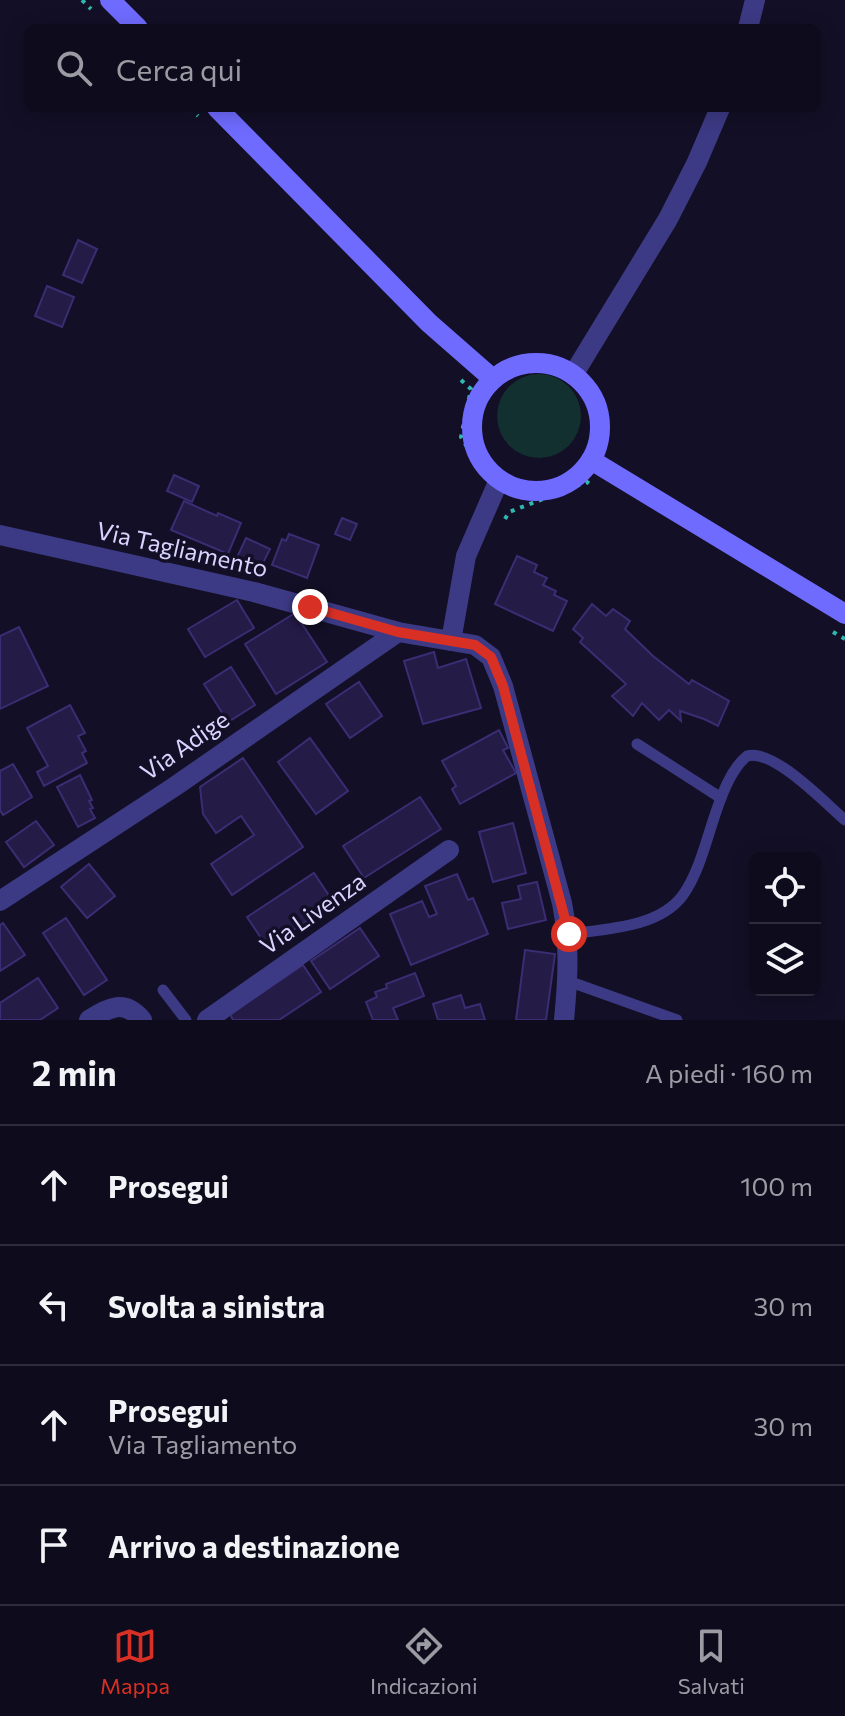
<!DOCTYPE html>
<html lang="it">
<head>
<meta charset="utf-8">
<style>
	:root { --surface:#0e0b1c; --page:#1c1929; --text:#f1f3f6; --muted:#9b9ba3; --line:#2e2b3b; --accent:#d93025 }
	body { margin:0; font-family:Commissioner,sans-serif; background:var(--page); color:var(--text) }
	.controls { position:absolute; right:24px; bottom:24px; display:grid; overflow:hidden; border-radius:12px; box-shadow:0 4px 20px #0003 }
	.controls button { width:72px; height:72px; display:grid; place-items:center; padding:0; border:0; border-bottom:2px solid var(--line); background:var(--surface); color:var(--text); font:40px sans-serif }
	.stop { position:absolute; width:24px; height:24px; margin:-18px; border:6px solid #d93025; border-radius:50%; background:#fff }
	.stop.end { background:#d93025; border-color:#fff; box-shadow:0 2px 8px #0008 }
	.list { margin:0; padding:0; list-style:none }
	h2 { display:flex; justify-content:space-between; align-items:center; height:104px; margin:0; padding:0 32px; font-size:34px }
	h2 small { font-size:26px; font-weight:400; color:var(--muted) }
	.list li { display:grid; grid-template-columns:52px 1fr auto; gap:24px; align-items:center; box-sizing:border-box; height:120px; padding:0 32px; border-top:2px solid var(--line) }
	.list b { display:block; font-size:30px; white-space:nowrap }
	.list p { margin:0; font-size:26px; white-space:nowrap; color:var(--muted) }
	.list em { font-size:26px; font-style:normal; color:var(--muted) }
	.icon { flex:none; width:44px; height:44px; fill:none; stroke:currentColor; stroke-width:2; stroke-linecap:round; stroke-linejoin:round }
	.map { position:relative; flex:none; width:845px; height:1020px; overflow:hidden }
	.search { position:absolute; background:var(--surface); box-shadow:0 4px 20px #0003; left:24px; right:24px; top:24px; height:88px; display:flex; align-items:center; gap:20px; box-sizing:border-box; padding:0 28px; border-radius:12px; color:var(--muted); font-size:30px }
	.sheet { height:584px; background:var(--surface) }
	nav { display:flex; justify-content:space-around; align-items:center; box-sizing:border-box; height:112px; border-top:2px solid var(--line); background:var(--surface); font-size:22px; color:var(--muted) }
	nav a { display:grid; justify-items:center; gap:4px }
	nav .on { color:var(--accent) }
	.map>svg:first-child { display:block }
</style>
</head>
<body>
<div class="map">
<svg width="845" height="1020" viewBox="0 0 845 1020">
	<rect width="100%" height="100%" fill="#130f26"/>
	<circle fill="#12302f" cx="539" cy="416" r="42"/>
	<g fill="#241b47" stroke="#3b2d73" stroke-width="2">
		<path d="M78,240L97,249L82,283L63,275Z"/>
		<path d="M47,286L74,297L62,327L35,316Z"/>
		<path d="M174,475L199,486L192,502L167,491Z"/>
		<path d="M184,501L217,516L218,513L241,523L228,554L171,530Z"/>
		<path d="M342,518L357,524L350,540L335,534Z"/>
		<path d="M289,534L319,545L307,578L272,565L282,539L286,541Z"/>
		<path d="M246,538L270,549L256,577L233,566Z"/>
		<path d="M517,556L537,565L534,572L547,578L543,585L556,591L554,595L567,601L553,631L495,604Z"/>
		<path d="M237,600L254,628L205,657L188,629Z"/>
		<path d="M592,604L606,616L613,609L630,621L625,629L653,656L689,684L692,680L729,701L718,726L704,719L680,711L681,721L669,710L659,720L642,703L633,716L612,696L626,684L580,642L583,638L573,629Z"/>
		<path d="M295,613L327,662L276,694L245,644Z"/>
		<path d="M19,627L48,686L0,709V636Z"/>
		<path d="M434,652L438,668L466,659L481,708L423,724L404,661Z"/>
		<path d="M231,667L255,705L228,722L204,684Z"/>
		<path d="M359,682L382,716L350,738L326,704Z"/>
		<path d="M70,705L85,733L78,736L86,751L82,753L87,763L44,786L37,772L48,766L27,728Z"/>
		<path d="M499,730L508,748L503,750L516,773L460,804L452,789L456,786L442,761Z"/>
		<path d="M310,738L348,791L316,814L278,762Z"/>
		<path d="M243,758L303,847L232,895L211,864L254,835L241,816L216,833L203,814L200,787Z"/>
		<path d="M13,764L32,797L3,815L0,810V771Z"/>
		<path d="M80,775L92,800L89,801L93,808L90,809L95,818L78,827L57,787Z"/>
		<path d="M420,797L441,829L364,878L343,846Z"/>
		<path d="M36,821L54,845L24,867L6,842Z"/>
		<path d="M513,823L526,873L493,882L479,832Z"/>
		<path d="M89,864L115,896L87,918L61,887Z"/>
		<path d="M314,873L334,903L267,947L247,917Z"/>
		<path d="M457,874L468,900L473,898L488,934L411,965L390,914L422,901L429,917L437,914L425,886Z"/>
		<path d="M537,882L546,920L508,929L502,903L521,899L518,886Z"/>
		<path d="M66,918L107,980L84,995L43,933Z"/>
		<path d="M3,923L25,955L0,971V925Z"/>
		<path d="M360,928L379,956L330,989L311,961Z"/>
		<path d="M525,950L555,954L546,1020H516Z"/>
		<path d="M303,965L321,992L279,1020H233L230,1014Z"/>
		<path d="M415,973L424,996L393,1008L398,1020H373L366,1002L377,997L375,992L387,988L386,984Z"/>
		<path d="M38,978L58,1008L40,1020H0V1003Z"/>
		<path d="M461,995L465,1008L480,1004L485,1020H438L433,1004Z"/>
	</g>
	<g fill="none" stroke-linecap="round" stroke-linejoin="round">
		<g stroke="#2fb8b0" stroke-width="4" stroke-dasharray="4 6" stroke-linecap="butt">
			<path d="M82,0L91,9"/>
			<path d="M190,108L198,116"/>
			<path d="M461,380L471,389L461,437L481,470L480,472"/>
			<path d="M505,519L509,512L587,482L590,484"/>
			<path d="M833,632L845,639"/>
		</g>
		<g stroke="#3d3a85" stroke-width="11">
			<path d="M637,744L721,798"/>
			<path d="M569,934C605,929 659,928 683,895C700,871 707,837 717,809C723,791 732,768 747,756C773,748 825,803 845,820"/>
			<path d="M568,981L677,1020"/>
			<path d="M163,990L186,1020"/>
		</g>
		<g stroke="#3d3a85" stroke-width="20">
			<path d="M748,28L755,0"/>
			<path d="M573,375L668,219L697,162L720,108"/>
			<path d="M0,535L254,592L398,632L475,645L491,657L503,686L562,903C570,944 568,979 564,1020"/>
			<path d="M451,641L466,556L499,480"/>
			<path d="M0,901L174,787L398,632"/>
			<path d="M89,1020C109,1007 125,999 142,1020"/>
			<path d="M207,1020L449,850"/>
		</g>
		<g stroke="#6f6bff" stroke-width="20">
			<path d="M110,0L138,28"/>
			<path d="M217,108L429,323L493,379"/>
			<circle cx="536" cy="427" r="64"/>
			<path d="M591,460L845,614"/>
		</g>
	</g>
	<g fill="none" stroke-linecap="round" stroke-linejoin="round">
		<path stroke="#d93025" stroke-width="10" d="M310,607L398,632L475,645L491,657L503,686L569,934"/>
	</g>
	<g text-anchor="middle" stroke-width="7" stroke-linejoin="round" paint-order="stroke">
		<g font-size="24" fill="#d9d4ff" stroke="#130f26">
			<text transform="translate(182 550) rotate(13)" y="8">Via Tagliamento</text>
			<text transform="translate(185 746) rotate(-35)" y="8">Via Adige</text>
			<text transform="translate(313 914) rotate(-35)" y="8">Via Livenza</text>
		</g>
	</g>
</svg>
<div class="controls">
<button><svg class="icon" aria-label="locate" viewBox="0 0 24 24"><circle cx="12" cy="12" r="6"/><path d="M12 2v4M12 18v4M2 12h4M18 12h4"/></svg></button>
<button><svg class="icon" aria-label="layers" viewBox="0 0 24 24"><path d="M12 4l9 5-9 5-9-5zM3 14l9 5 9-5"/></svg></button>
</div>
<div class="stop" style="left:569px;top:934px"></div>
<div class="stop end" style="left:310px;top:607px"></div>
<div class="search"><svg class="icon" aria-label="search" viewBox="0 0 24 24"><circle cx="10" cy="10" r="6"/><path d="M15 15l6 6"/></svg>Cerca qui</div>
</div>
<section class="sheet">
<h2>2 min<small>A piedi · 160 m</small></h2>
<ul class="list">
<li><svg class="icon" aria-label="ahead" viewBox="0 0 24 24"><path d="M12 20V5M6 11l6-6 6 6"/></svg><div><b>Prosegui</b></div><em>100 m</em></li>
<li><svg class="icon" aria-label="left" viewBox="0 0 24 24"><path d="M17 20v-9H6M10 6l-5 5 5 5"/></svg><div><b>Svolta a sinistra</b></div><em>30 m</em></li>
<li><svg class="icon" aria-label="ahead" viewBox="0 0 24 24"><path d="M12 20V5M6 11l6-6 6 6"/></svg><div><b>Prosegui</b><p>Via Tagliamento</p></div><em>30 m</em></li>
<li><svg class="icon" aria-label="arrive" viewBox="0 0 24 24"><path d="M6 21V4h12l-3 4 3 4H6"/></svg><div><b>Arrivo a destinazione</b></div></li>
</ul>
</section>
<nav>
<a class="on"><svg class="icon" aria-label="map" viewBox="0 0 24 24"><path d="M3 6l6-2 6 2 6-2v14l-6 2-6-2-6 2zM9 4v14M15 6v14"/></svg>Mappa</a>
<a><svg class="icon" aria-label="directions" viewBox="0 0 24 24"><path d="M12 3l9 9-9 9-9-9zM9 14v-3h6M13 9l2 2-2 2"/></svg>Indicazioni</a>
<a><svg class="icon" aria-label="saved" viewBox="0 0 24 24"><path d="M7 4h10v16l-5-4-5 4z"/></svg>Salvati</a>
</nav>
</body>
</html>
